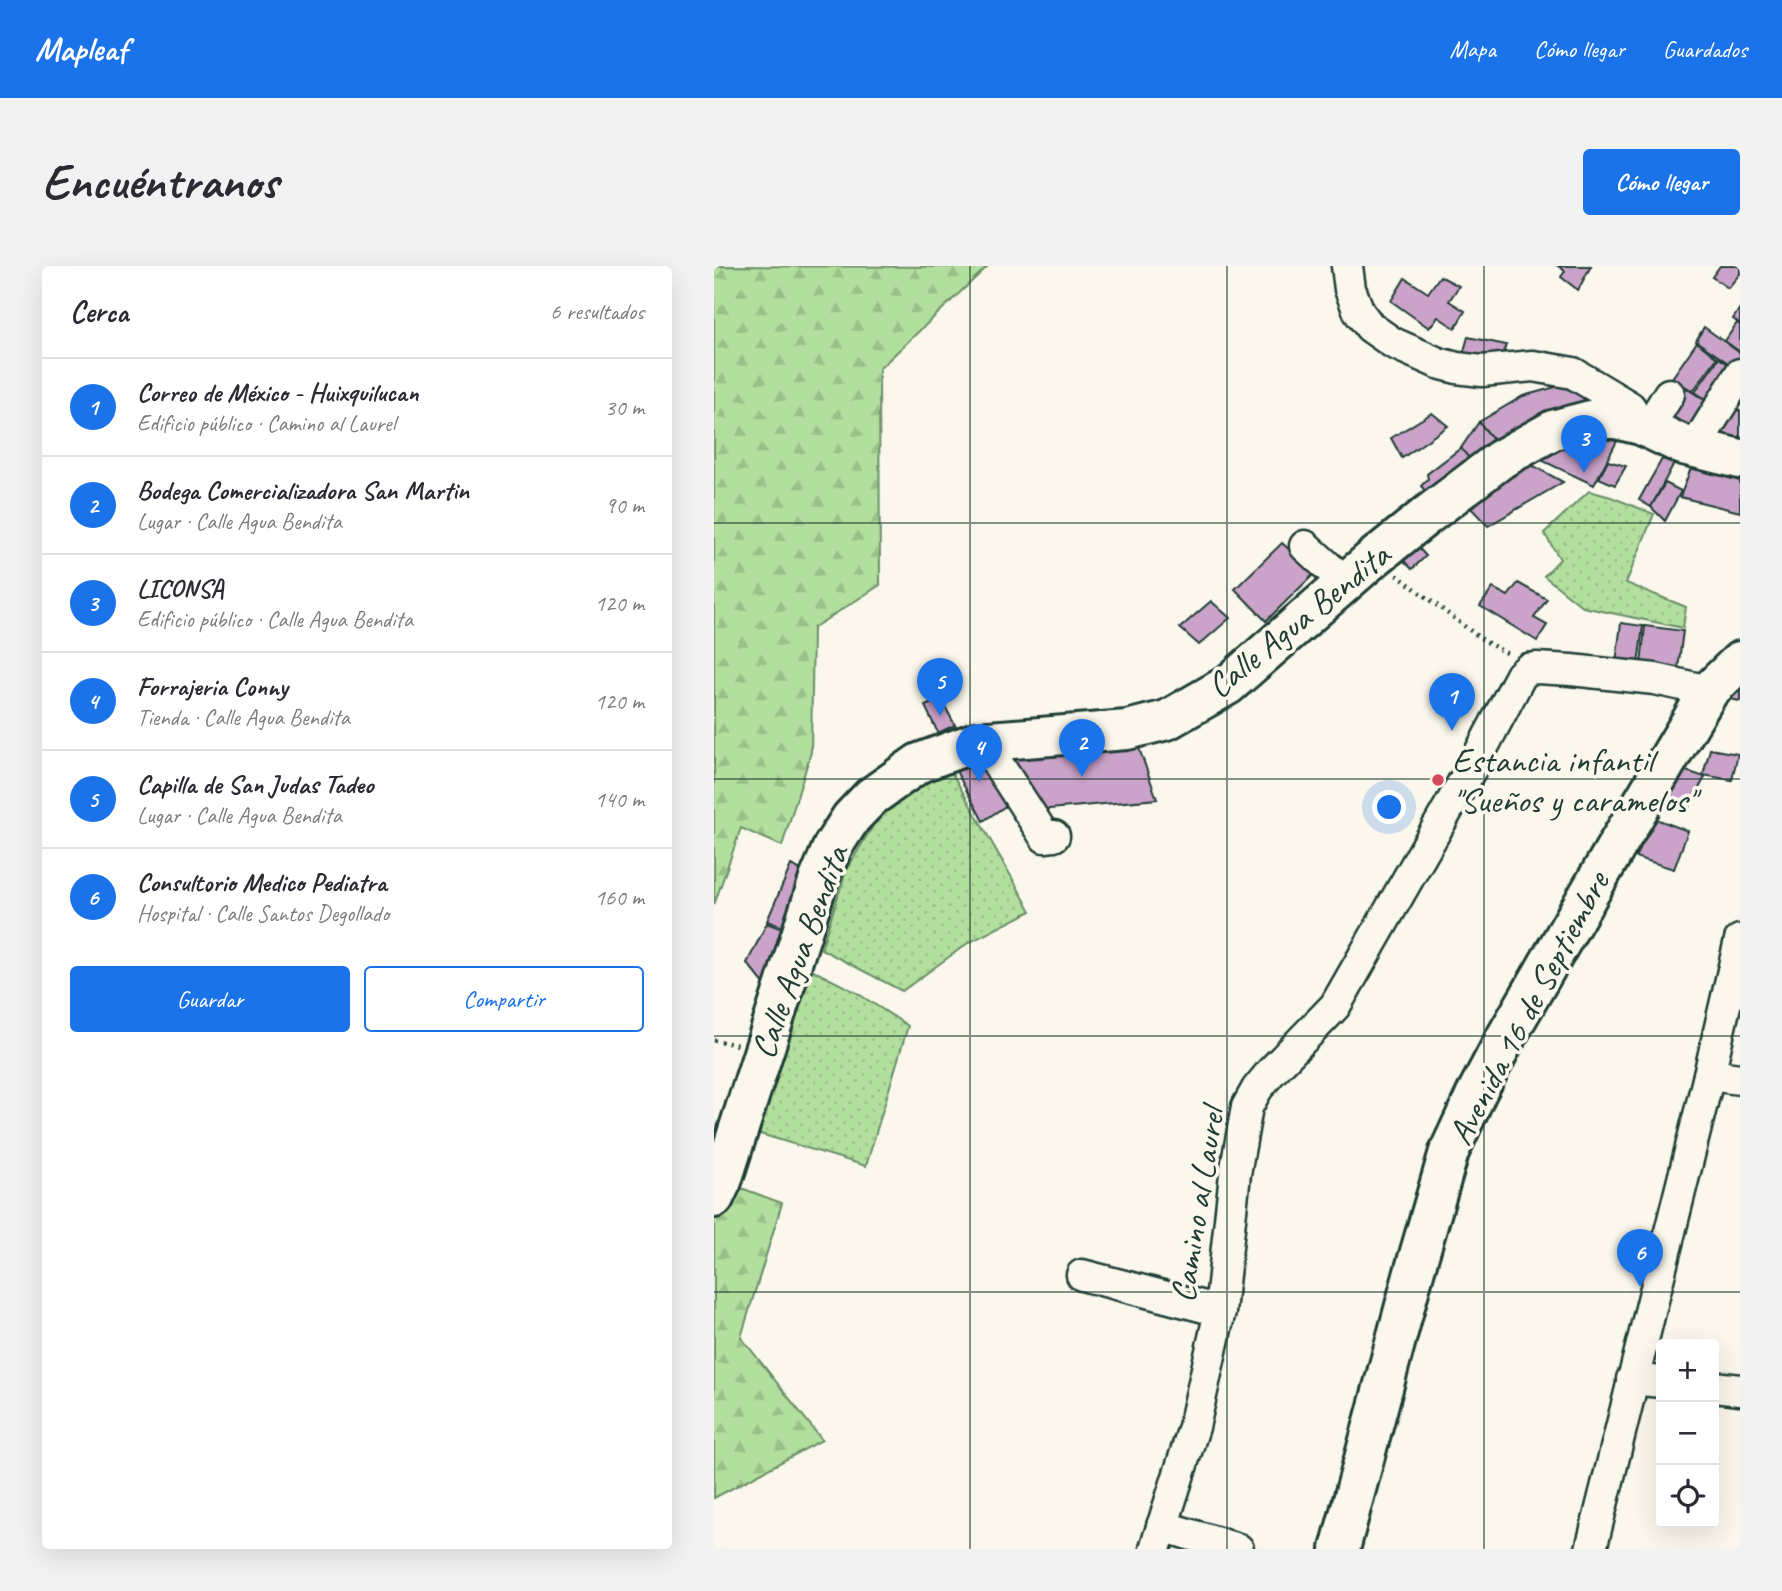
<!DOCTYPE html>
<html lang="es">
<head>
<meta charset="utf-8">
<style>
	:root { --surface:#fff; --page:#f2f2f3; --text:#2b2b33; --muted:#7c7c81; --line:#e1e1e2; --accent:#1a73e8 }
	body { margin:0; font-family:Caveat,sans-serif; background:var(--page); color:var(--text) }
	.controls { position:absolute; right:21px; bottom:21px; display:grid; overflow:hidden; border-radius:7px; box-shadow:0 7px 28px #0002 }
	.controls button { width:63px; height:63px; display:grid; place-items:center; padding:0; border:0; border-bottom:2px solid var(--line); background:var(--surface); color:var(--text); font:35px sans-serif }
	.you { position:absolute; left:676px; top:542px; width:24px; height:24px; margin:-18px; border:5px solid #fff; border-radius:50%; background:#1a73e8; box-shadow:0 0 0 10px #1a73e833 }
	.badge { display:grid; place-items:center; width:46px; height:46px; border-radius:50%; background:var(--accent); color:#fff; font-size:23px; font-weight:700 }
	.pin { position:absolute; translate:-50% -58px; filter:drop-shadow(0 2px 4px #0008) }
	.pin::after { content:''; position:absolute; top:37px; width:24px; height:21px; background:inherit; clip-path:polygon(0 0,100% 0,50% 100%) }
	.list { margin:0; padding:0; list-style:none }
	h2 { display:flex; justify-content:space-between; align-items:center; height:91px; margin:0; padding:0 28px; font-size:30px }
	h2 small { font-size:23px; font-weight:400; color:var(--muted) }
	.list li { display:grid; grid-template-columns:46px 1fr auto; gap:21px; align-items:center; box-sizing:border-box; height:98px; padding:0 28px; border-top:2px solid var(--line) }
	.list b { display:block; font-size:26px; white-space:nowrap }
	.list p { margin:0; font-size:23px; white-space:nowrap; color:var(--muted) }
	.list em { font-size:23px; font-style:normal; color:var(--muted) }
	.actions { display:flex; gap:14px; padding:21px 28px }
	.actions a { flex:1; padding:16px 0; border:2px solid var(--accent); border-radius:7px; text-align:center; font-size:24px; color:var(--accent) }
	.actions .main { background:var(--accent); color:#fff }
	.icon { flex:none; width:38px; height:38px; fill:none; stroke:currentColor; stroke-width:2; stroke-linecap:round; stroke-linejoin:round }
	.map { position:relative; flex:none; width:1026px; height:1283px; overflow:hidden; border-radius:7px }
	header { display:flex; align-items:center; gap:42px; box-sizing:border-box; height:98px; padding:0 35px; background:var(--accent); color:#fff }
	header strong { font-size:33px }
	nav { display:flex; gap:38px; margin-inline-start:auto; font-size:24px }
	.intro { display:flex; align-items:center; justify-content:space-between; box-sizing:border-box; height:168px; padding:0 42px }
	h1 { margin:0; font-size:49px }
	.button { padding:18px 32px; border-radius:7px; background:var(--accent); color:#fff; font-size:24px; font-weight:700 }
	main { display:flex; gap:42px; padding:0 42px }
	aside { flex:1; background:var(--surface); border-radius:7px; box-shadow:0 7px 28px #0002 }
	.map>svg:first-child { display:block }
</style>
</head>
<body>
<header>
<strong>Mapleaf</strong>
<nav><a>Mapa</a><a>Cómo llegar</a><a>Guardados</a></nav>
</header>
<div class="intro"><h1>Encuéntranos</h1><a class="button">Cómo llegar</a></div>
<main>
<aside>
<h2>Cerca<small>6 resultados</small></h2>
<ul class="list">
<li><span class="badge">1</span><div><b>Correo de México - Huixquilucan</b><p>Edificio público · Camino al Laurel</p></div><em>30 m</em></li>
<li><span class="badge">2</span><div><b>Bodega Comercializadora San Martin</b><p>Lugar · Calle Agua Bendita</p></div><em>90 m</em></li>
<li><span class="badge">3</span><div><b>LICONSA</b><p>Edificio público · Calle Agua Bendita</p></div><em>120 m</em></li>
<li><span class="badge">4</span><div><b>Forrajeria Conny</b><p>Tienda · Calle Agua Bendita</p></div><em>120 m</em></li>
<li><span class="badge">5</span><div><b>Capilla de San Judas Tadeo</b><p>Lugar · Calle Agua Bendita</p></div><em>140 m</em></li>
<li><span class="badge">6</span><div><b>Consultorio Medico Pediatra</b><p>Hospital · Calle Santos Degollado</p></div><em>160 m</em></li>
</ul>
<div class="actions"><a class="main">Guardar</a><a>Compartir</a></div>
</aside>
<div class="map">
<svg width="1026" height="1283" viewBox="0 0 1026 1283">
	<defs>
		<pattern id="grass-dots" width="8" height="8" patternUnits="userSpaceOnUse" patternTransform="scale(1.75)"><rect width="8" height="8" fill="#b2df9d"/><path d="M2 2h.1M6 6h.1" fill="none" stroke="#99c088" stroke-width="1.8" stroke-linecap="round"/></pattern>
		<pattern id="forest-firs" width="22" height="20" patternUnits="userSpaceOnUse" patternTransform="scale(1.75)"><rect width="22" height="20" fill="#b2df9d"/><path d="M5 1l3.5 6h-7zM16 11l3.5 6h-7z" fill="#99c088"/></pattern>
	</defs>
	<rect width="100%" height="100%" fill="#fbf7ec"/>
	<filter id="ink" filterUnits="userSpaceOnUse"><feTurbulence type="fractalNoise" baseFrequency=".0143" numOctaves="2"/><feDisplacementMap in="SourceGraphic" scale="14" xChannelSelector="R" yChannelSelector="G"/><feConvolveMatrix kernelMatrix="1 2 1 2 8 2 1 2 1" color-interpolation-filters="sRGB"/></filter>
	<g filter="url(#ink)">
		<g fill="url(#grass-dots)" stroke="#688e68" stroke-width="2">
			<path d="M875,225L897,231L940,248L912,317L972,341L969,362L869,341L830,310L846,293L830,267Z"/>
			<path d="M237,503L239,509L317,645L254,677L188,725L107,683L132,605L165,549L191,528Z"/>
			<path d="M94,702L140,725L194,760L152,900L43,867Z"/>
		</g>
		<g fill="url(#forest-firs)" stroke="#688e68" stroke-width="2">
			<path d="M0,0L273,1L165,103L166,319L99,362L97,486L68,580L27,562L0,639Z"/>
			<path d="M0,912L68,937L27,1071L108,1174L0,1232Z"/>
		</g>
		<g fill="#cba3ca" stroke="#1f3d34" stroke-width="2">
			<path d="M844,0H877L864,24L847,11L851,5Z"/>
			<path d="M1006,0H1026V8L1014,22L998,11Z"/>
			<path d="M726,10L745,20L735,35L751,45L741,62L724,51L715,62L677,35L691,12L714,27Z"/>
			<path d="M1026,42V58L1019,53Z"/>
			<path d="M1023,57L1026,59V86L1011,75Z"/>
			<path d="M990,61L1026,87V91L1020,101L982,75Z"/>
			<path d="M754,71L792,79L785,100L748,92Z"/>
			<path d="M983,76L1003,92L979,125L958,112Z"/>
			<path d="M1005,92L1019,101L996,136L981,126Z"/>
			<path d="M856,117L885,135L820,151L782,177L765,156L809,130Z"/>
			<path d="M972,122L995,137L974,168L950,151Z"/>
			<path d="M1015,139L1026,145V175L998,166Z"/>
			<path d="M718,147L734,160L688,192L677,172Z"/>
			<path d="M765,156L782,177L757,195L747,182Z"/>
			<path d="M886,173L903,175L880,219L827,194L857,177L878,187Z"/>
			<path d="M747,182L757,195L714,228L707,220L714,213L713,208Z"/>
			<path d="M948,193L960,197L937,241L925,234Z"/>
			<path d="M894,195L912,200L901,219L885,212Z"/>
			<path d="M816,198L849,216L774,260L753,238Z"/>
			<path d="M977,202L1026,215V246L966,231Z"/>
			<path d="M951,217L967,225L951,255L937,241Z"/>
			<path d="M568,277L601,307L552,355L521,323Z"/>
			<path d="M701,278L712,290L698,303L687,292Z"/>
			<path d="M804,317L833,333L820,352L833,359L823,375L766,340L779,322L794,330Z"/>
			<path d="M497,335L516,352L485,379L466,362Z"/>
			<path d="M907,357L929,360L924,398L902,397Z"/>
			<path d="M931,360L969,365L964,403L927,399Z"/>
			<path d="M1026,421V435L1015,433Z"/>
			<path d="M227,433L241,459L224,467L211,440Z"/>
			<path d="M425,482L443,533L325,544L285,490Z"/>
			<path d="M996,483L1024,488L1018,514L989,509Z"/>
			<path d="M273,492L299,535L269,555L242,505Z"/>
			<path d="M969,504L991,511L974,543L952,535Z"/>
			<path d="M942,553L974,565L960,603L921,591Z"/>
			<path d="M77,599L91,606L69,661L53,655Z"/>
			<path d="M53,657L68,663L51,719L33,697Z"/>
		</g>
		<g fill="none" stroke-linecap="round" stroke-linejoin="round">
			<g stroke="#1f3d34" stroke-width="35">
				<g id="minor">
					<path d="M633,0L636,23L645,46L656,61L679,77L724,97L743,102L768,105L819,100L859,107L916,141L927,159"/>
					<path d="M934,162L955,128"/>
					<path d="M981,181L1026,108"/>
					<path d="M591,280L632,317"/>
					<path d="M278,489L331,571L340,570"/>
					<path d="M995,809L1026,813"/>
					<path d="M368,1009L506,1045"/>
					<path d="M918,1113L947,1116"/>
					<path d="M1000,1121L1026,1124"/>
					<path d="M448,1260L524,1283"/>
					<path d="M441,1283L480,1161L506,1045L521,908L533,841L543,823L557,806L621,740L762,494L807,409L814,403L823,402L857,404L941,413L995,425"/>
					<path d="M877,1283L995,809L1026,674"/>
				</g>
			</g>
			<g stroke="#1f3d34" stroke-width="44">
				<g id="major">
					<path d="M0,932L8,915L105,613L119,580L137,552L157,531L205,497L262,476L413,464L453,454L514,419L656,295L712,250L787,193L839,164L881,153H902L927,159L969,179L1026,193"/>
					<path d="M626,1283L699,1010L735,886L763,826L792,771L902,581L995,425L1026,395"/>
				</g>
			</g>
			<g stroke="#1f3d34" stroke-width="4.5" stroke-dasharray="2 5" stroke-linecap="butt">
				<path d="M683,309L766,372L795,389"/>
				<path d="M0,774L23,779"/>
			</g>
			<use href="#minor" stroke="#fbf7ec" stroke-width="30"/>
			<use href="#major" stroke="#fbf7ec" stroke-width="38"/>
		</g>
	</g>
	<path fill="none" stroke="#1f3d34" stroke-width="2" stroke-opacity="0.55" d="M256,0V1283M513,0V1283M770,0V1283M0,257H1026M0,513H1026M0,770H1026M0,1026H1026"/>
	<circle fill="#d1495b" stroke="#fbf7ec" stroke-width="2.5" cx="724" cy="514" r="7"/>
	<g text-anchor="middle" stroke-width="7" stroke-linejoin="round" paint-order="stroke">
		<g font-size="35" fill="#1f3d34" stroke="#fbf7ec">
			<text transform="translate(584 354) rotate(-39)" y="12">Calle Agua Bendita</text>
			<text transform="translate(85 686) rotate(-70)" y="12">Calle Agua Bendita</text>
			<text transform="translate(814 742) rotate(-62)" y="12">Avenida 16 de Septiembre</text>
			<text transform="translate(483 939) rotate(-81)" y="12">Camino al Laurel</text>
		</g>
		<g font-size="35" fill="#1f3d34" stroke="#fbf7ec" text-anchor="start">
			<text x="738" y="506">Estancia infantil<tspan x="738" dy="40">"Sueños y caramelos"</tspan></text>
		</g>
	</g>
</svg>
<div class="controls">
<button>+</button>
<button>−</button>
<button><svg class="icon" aria-label="locate" viewBox="0 0 24 24"><circle cx="12" cy="12" r="6"/><path d="M12 2v4M12 18v4M2 12h4M18 12h4"/></svg></button>
</div>
<div class="you"></div>
<div class="pin badge" style="left:738px;top:465px">1</div>
<div class="pin badge" style="left:368px;top:511px">2</div>
<div class="pin badge" style="left:870px;top:207px">3</div>
<div class="pin badge" style="left:265px;top:516px">4</div>
<div class="pin badge" style="left:226px;top:450px">5</div>
<div class="pin badge" style="left:926px;top:1021px">6</div>
</div>
</main>
</body>
</html>
